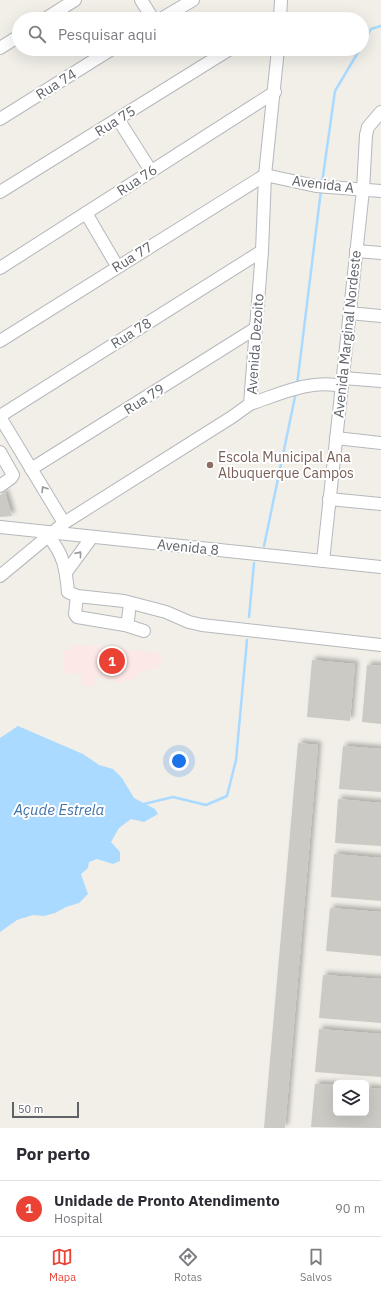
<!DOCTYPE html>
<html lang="pt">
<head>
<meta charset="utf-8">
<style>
	:root { --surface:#fff; --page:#f7f7f7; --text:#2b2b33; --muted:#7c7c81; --line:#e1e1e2; --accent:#ea4335 }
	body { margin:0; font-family:"IBM Plex Sans",sans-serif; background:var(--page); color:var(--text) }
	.controls { position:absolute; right:12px; bottom:12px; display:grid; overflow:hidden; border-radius:6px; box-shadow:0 4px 16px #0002 }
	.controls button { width:36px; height:36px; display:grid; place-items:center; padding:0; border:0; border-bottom:1px solid var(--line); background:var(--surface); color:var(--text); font:20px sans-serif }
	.scale { position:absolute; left:12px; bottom:10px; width:67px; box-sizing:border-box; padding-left:4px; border:2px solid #5f6368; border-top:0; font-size:11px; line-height:14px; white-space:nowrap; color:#5f6368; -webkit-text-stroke:3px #fff; paint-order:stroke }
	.you { position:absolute; left:179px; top:761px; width:14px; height:14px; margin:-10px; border:3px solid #fff; border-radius:50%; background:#1a73e8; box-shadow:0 0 0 6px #1a73e833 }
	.badge { display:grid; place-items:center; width:26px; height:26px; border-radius:50%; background:var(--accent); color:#fff; font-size:13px; font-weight:700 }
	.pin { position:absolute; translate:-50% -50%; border:2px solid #fff; box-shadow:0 1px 4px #0006 }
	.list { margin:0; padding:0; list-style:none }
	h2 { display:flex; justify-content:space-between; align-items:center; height:52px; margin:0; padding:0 16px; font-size:17px }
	h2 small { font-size:13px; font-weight:400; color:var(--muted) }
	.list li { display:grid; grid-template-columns:26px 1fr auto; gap:12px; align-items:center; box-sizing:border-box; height:56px; padding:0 16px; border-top:1px solid var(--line) }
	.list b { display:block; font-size:15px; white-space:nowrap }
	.list p { margin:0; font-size:13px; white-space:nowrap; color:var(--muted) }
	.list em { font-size:13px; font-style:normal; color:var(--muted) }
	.icon { flex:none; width:22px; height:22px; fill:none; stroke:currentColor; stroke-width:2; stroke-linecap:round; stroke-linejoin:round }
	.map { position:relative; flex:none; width:381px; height:1128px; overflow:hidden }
	.search { position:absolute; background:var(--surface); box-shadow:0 4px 16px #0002; left:12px; right:12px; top:12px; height:44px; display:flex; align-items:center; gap:10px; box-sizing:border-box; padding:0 14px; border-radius:22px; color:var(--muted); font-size:15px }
	.sheet { height:108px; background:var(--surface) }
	nav { display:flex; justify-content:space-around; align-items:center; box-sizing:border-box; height:56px; border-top:1px solid var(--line); background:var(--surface); font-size:11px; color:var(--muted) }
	nav a { display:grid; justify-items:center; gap:2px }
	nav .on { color:var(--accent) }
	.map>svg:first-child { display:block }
</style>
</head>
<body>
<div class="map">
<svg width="381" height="1128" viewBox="0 0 381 1128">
	<defs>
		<filter id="shadow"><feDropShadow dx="3.5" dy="-3.5" stdDeviation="2" flood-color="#0004"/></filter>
	</defs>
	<rect width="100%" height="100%" fill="#f1efe8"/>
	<path fill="#fce8e6" d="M72,644L162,653L160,668H152V671L142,670L137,677L121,683L114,682L113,680L95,677L97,687L81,685L82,675L63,673L64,650H71Z"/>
	<path fill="#aadaff" d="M18,726L83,754L99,765L113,769L122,778L134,798L155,809L158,814L144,822L131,819L119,828L111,842L120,852V861L113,864L97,859L89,862L88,868L81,874L88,894L79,903L66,907L55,913L44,916L33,915L17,920L0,932V738Z"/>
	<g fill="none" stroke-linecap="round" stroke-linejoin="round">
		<g stroke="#aadaff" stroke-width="2.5">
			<path d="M362,45L371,29L381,26"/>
			<path d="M322,183L335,91L360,49"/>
			<path d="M297,385L321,190"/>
			<path d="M264,546L296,392"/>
			<path d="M249,617L254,563"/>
			<path d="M144,804L173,797L206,805L227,796L236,760L247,640"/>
		</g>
	</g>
	<g fill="#cccac5" filter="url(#shadow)">
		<path d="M3,493H5L12,516L0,517V495Z"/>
		<path d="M312,660L355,664L350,721L307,717Z"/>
		<path d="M367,665L381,666V724L362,722Z"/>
		<path d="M298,743L318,745L295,1013L285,1128H264Z"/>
		<path d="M343,746L381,749V792L339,789Z"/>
		<path d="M338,799L381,803V846L335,843Z"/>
		<path d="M334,854L381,858V901L331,897Z"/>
		<path d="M330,908L381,912V956L326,951Z"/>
		<path d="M323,975L381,979V1023L319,1018Z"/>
		<path d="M319,1029L381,1034V1077L315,1072Z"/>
		<path d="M315,1084L336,1085V1113H366V1088L381,1089V1128L311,1127Z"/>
	</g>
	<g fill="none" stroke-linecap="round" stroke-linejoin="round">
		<g stroke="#b5b8bc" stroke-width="14">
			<g id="minor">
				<path d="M141,0L153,19"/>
				<path d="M45,19L75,0"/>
				<path d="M161,19L193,0"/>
				<path d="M280,19L281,0"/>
				<path d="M0,48L19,36"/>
				<path d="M0,119L112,49"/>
				<path d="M118,119L151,171"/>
				<path d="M0,192L230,49"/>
				<path d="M86,213L117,266"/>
				<path d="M356,251L381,253"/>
				<path d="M0,268L275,92"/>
				<path d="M349,313L381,316"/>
				<path d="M0,341L265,175L316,186L381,191"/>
				<path d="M343,378L381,381"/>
				<path d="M250,404C280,394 310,379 342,386"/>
				<path d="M0,416L262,251"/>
				<path d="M0,417L64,523"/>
				<path d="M336,438L381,443"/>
				<path d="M0,452L13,475L11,478L0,486"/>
				<path d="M31,469L256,328"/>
				<path d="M329,499L381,504"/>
				<path d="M0,527L381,567"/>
				<path d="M48,536C64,554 66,570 68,592L77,596L124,601L166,612L189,622L202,625L381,645"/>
				<path d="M323,561L363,190L366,135L368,127L381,112"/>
				<path d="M67,571L92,537"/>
				<path d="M0,576L64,523L232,417L250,404L262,251L265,175L278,49"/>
				<path d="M77,596L75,614L77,617L125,625L144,631"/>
				<path d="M125,625L128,620L130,603"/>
			</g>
		</g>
		<use href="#minor" stroke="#fff" stroke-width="12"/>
	</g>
	<defs><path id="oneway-chevron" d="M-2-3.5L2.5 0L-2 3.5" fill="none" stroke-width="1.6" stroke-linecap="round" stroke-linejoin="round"/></defs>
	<g stroke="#979a9d">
		<use href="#oneway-chevron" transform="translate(44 489) rotate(-122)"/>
		<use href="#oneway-chevron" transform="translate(79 554) rotate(-51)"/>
	</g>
	<circle fill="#8d6e63" stroke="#fff" stroke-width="1.5" cx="210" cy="465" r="4"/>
	<g text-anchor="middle" stroke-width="4" stroke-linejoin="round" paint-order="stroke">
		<g font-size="14" fill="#5f6368" stroke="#fff">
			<text transform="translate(56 84) rotate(-32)" y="5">Rua 74</text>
			<text transform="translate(115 121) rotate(-32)" y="5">Rua 75</text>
			<text transform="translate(137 180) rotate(-33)" y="5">Rua 76</text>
			<text transform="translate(323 184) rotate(7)" y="5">Avenida A</text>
			<text transform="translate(132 257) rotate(-32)" y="5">Rua 77</text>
			<text transform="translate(131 333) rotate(-32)" y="5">Rua 78</text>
			<text transform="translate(347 334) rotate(-84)" y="5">Avenida Marginal Nordeste</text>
			<text transform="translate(255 344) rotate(-86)" y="5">Avenida Dezoito</text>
			<text transform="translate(144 399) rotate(-32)" y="5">Rua 79</text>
			<text transform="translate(188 547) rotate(6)" y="5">Avenida 8</text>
		</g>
		<g font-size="14" fill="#785e54" stroke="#fff" text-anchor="start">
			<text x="218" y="462">Escola Municipal Ana<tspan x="218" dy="16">Albuquerque Campos</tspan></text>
		</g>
		<g font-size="15" font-style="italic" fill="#4174aa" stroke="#fff">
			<text x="59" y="815">Açude Estrela</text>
		</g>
	</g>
</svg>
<div class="controls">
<button><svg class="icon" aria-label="layers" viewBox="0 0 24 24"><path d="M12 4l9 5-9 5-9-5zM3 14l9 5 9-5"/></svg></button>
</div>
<div class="scale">50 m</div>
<div class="you"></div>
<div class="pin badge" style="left:112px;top:661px">1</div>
<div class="search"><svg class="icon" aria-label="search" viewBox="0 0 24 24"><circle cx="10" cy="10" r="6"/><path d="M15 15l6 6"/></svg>Pesquisar aqui</div>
</div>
<section class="sheet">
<h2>Por perto<small></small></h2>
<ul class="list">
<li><span class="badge">1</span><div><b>Unidade de Pronto Atendimento</b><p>Hospital</p></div><em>90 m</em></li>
</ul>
</section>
<nav>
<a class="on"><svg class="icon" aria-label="map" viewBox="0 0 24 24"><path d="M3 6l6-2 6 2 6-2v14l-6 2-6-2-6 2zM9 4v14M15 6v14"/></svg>Mapa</a>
<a><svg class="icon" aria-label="directions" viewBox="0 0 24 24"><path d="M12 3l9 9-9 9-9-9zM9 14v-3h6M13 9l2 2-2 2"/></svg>Rotas</a>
<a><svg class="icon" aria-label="saved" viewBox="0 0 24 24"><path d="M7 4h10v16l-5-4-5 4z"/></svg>Salvos</a>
</nav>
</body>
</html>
